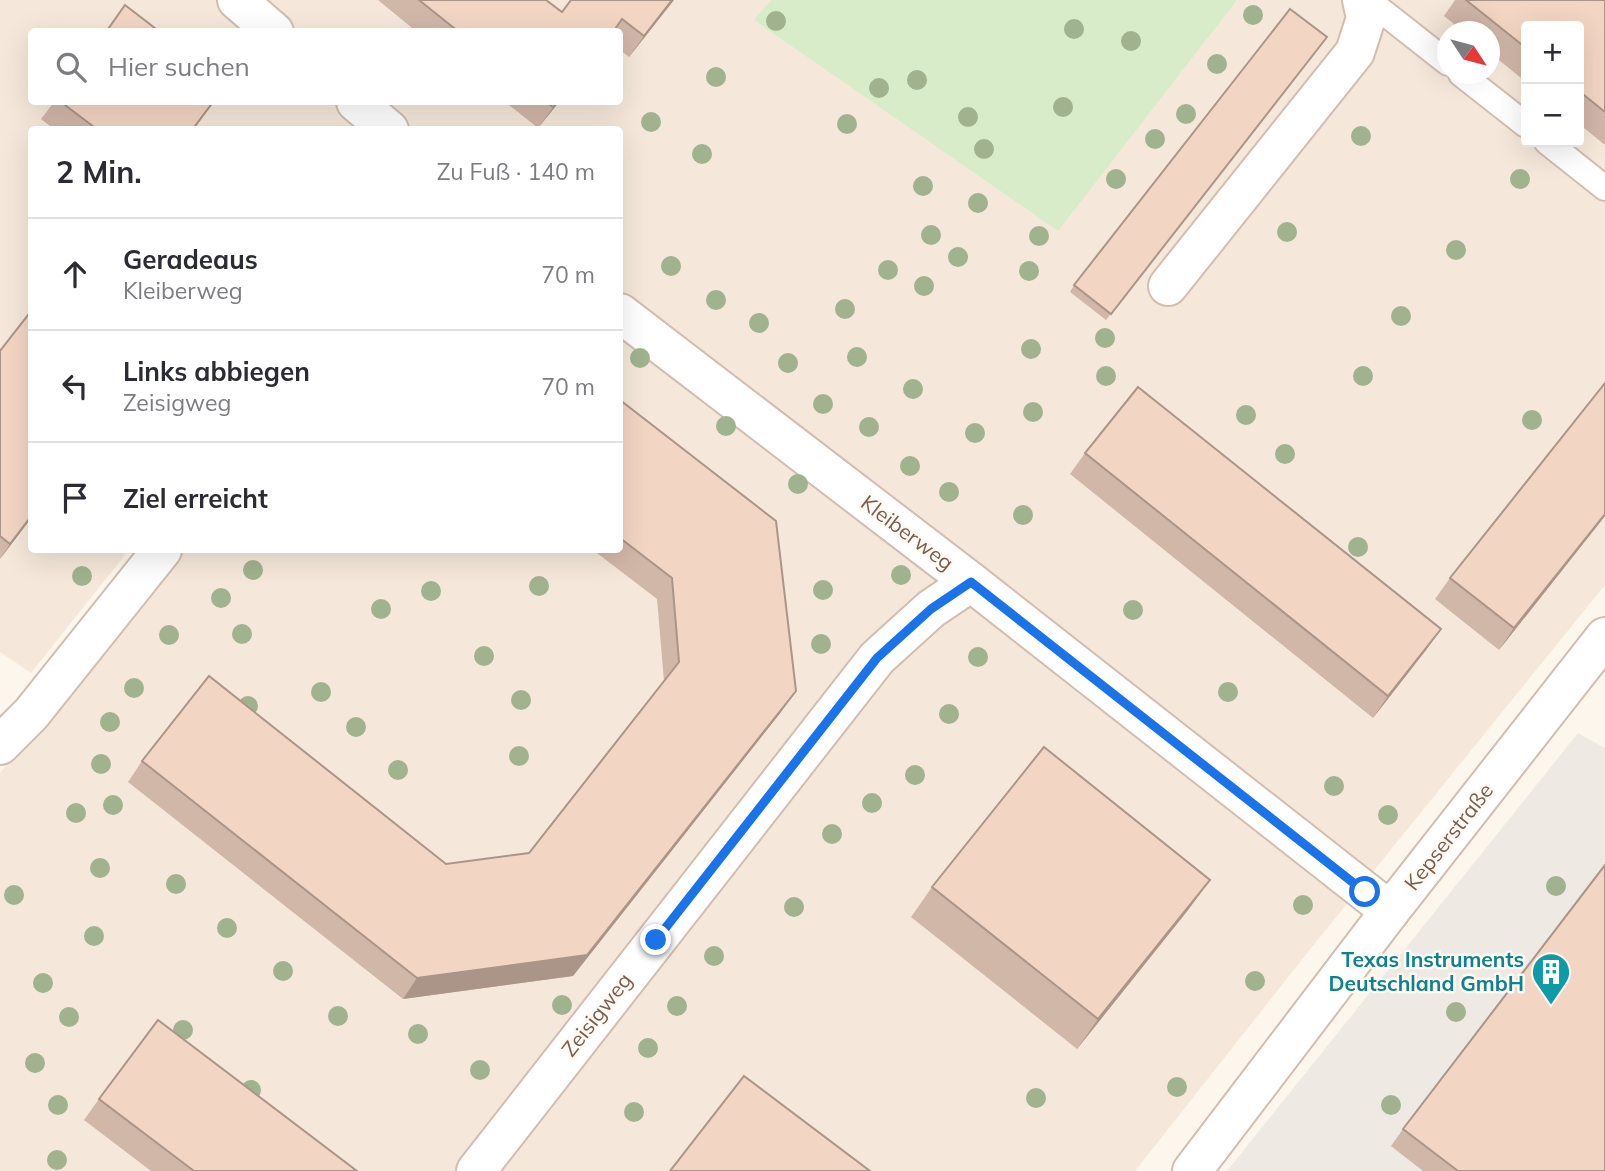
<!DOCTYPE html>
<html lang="de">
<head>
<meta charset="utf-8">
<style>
	:root { --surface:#fff; --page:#f2f2f3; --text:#2b2b33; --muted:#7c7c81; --line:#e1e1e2 }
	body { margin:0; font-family:Mulish,sans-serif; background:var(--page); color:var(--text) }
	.controls { position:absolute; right:21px; top:21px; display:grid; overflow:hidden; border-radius:7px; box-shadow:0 7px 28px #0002 }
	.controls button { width:63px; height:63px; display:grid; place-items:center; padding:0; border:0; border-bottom:2px solid var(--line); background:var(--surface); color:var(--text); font:35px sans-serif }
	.compass { position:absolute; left:1437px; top:21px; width:63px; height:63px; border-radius:50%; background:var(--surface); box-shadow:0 7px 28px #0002; rotate:126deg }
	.stop { position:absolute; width:21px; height:21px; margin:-16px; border:5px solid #1a73e8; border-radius:50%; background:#fff }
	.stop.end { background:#1a73e8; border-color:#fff; box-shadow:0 2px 7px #0008 }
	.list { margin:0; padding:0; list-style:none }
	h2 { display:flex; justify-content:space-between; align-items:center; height:91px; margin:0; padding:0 28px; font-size:30px }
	h2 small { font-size:23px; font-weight:400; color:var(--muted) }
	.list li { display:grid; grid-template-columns:46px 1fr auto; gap:21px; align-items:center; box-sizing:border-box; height:112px; padding:0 28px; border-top:2px solid var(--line) }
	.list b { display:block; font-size:26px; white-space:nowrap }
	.list p { margin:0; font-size:23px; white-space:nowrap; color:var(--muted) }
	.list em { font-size:23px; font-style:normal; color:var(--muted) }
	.icon { flex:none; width:38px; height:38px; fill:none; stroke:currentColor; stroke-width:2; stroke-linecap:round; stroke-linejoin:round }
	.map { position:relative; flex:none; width:1605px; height:1171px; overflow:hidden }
	.search { position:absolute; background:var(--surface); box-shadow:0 7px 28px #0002; left:28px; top:28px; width:595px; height:77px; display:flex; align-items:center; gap:18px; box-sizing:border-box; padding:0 24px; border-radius:7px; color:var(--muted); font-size:26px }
	.panel { position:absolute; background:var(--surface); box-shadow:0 7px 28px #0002; left:28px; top:126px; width:595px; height:427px; border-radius:7px }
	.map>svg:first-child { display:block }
</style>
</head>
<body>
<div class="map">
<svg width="1605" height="1171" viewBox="0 0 1605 1171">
	<rect width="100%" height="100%" fill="#fdf6ec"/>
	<path fill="#f5e8da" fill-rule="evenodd" d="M0,0H1605V585L1308,952L1135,1171H0V773L177,550H620V130H32V550H129L31,673L0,652ZM1526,26H1579V142H1526ZM32,32H620V102H32ZM1448,32H1490V74H1448Z"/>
	<path fill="#efe9e4" d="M1578,733L1605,748V1171H1227Z"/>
	<path fill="#d8ecc9" d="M771,0H1237L1058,231L754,20Z"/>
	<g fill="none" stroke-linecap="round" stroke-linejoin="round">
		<g stroke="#d1beb0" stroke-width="28">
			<g id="lane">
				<path d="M1368,0L1448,63"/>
				<path d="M1461,74L1526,125"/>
				<path d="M1547,142L1605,188"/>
			</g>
		</g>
		<g stroke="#d1beb0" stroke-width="42">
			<g id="street">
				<path d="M237,0L274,32"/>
				<path d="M356,102L389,130"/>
				<path d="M1168,286L1355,52L1366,18L1362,0"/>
				<path d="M620,313L971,582L1390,911"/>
				<path d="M0,745L31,714L162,550"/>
				<path d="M476,1171L877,658L931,609L971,582"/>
				<path d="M1192,1171L1390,911L1605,637"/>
			</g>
		</g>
		<use href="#lane" stroke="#fff" stroke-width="24"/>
		<use href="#street" stroke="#fff" stroke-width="38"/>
	</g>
	<g fill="#a0b28e">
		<circle cx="1253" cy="15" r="10"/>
		<circle cx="776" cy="21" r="10"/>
		<circle cx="1074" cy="29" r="10"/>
		<circle cx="1131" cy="41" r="10"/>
		<circle cx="1217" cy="64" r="10"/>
		<circle cx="716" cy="77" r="10"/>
		<circle cx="917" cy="80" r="10"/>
		<circle cx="879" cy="88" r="10"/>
		<circle cx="1063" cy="107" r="10"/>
		<circle cx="1186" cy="114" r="10"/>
		<circle cx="968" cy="117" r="10"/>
		<circle cx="651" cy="122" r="10"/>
		<circle cx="847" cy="124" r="10"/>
		<circle cx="1361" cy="136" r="10"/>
		<circle cx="1155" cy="139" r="10"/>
		<circle cx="984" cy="149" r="10"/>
		<circle cx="702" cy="154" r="10"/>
		<circle cx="1116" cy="179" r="10"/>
		<circle cx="1520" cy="179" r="10"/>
		<circle cx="923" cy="186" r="10"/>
		<circle cx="978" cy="203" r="10"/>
		<circle cx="1287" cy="232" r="10"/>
		<circle cx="931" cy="235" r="10"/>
		<circle cx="1039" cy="236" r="10"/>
		<circle cx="1456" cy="250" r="10"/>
		<circle cx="958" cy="257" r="10"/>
		<circle cx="671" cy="266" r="10"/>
		<circle cx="888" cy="270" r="10"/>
		<circle cx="1029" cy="271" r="10"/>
		<circle cx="924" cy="286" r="10"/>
		<circle cx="716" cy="300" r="10"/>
		<circle cx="845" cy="309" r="10"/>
		<circle cx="1401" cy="316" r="10"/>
		<circle cx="759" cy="323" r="10"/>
		<circle cx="1105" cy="338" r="10"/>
		<circle cx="1031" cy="349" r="10"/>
		<circle cx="857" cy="357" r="10"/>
		<circle cx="640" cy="358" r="10"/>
		<circle cx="788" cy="363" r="10"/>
		<circle cx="1106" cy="376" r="10"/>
		<circle cx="1363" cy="376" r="10"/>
		<circle cx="913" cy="389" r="10"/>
		<circle cx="823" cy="404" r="10"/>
		<circle cx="1033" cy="412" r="10"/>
		<circle cx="1246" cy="415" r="10"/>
		<circle cx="1532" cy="420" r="10"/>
		<circle cx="726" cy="426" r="10"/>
		<circle cx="869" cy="427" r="10"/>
		<circle cx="975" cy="433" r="10"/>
		<circle cx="1285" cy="454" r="10"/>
		<circle cx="910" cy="466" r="10"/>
		<circle cx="798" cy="484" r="10"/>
		<circle cx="949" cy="492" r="10"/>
		<circle cx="1023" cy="515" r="10"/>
		<circle cx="1358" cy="547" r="10"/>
		<circle cx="253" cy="570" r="10"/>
		<circle cx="901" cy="575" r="10"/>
		<circle cx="82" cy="576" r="10"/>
		<circle cx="539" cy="586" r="10"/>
		<circle cx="823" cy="590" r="10"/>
		<circle cx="431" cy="591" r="10"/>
		<circle cx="221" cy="598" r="10"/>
		<circle cx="381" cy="609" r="10"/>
		<circle cx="1133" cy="610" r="10"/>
		<circle cx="242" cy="634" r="10"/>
		<circle cx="169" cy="635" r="10"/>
		<circle cx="821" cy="644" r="10"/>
		<circle cx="484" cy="656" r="10"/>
		<circle cx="978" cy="657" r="10"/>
		<circle cx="134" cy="688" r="10"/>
		<circle cx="321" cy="692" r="10"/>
		<circle cx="1228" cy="692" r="10"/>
		<circle cx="521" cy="700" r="10"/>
		<circle cx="248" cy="706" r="10"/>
		<circle cx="949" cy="714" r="10"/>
		<circle cx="110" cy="722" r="10"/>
		<circle cx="356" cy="727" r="10"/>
		<circle cx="519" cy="756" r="10"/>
		<circle cx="101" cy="764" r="10"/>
		<circle cx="398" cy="770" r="10"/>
		<circle cx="915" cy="775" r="10"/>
		<circle cx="1334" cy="786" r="10"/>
		<circle cx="872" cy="803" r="10"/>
		<circle cx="113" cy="805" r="10"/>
		<circle cx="76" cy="813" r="10"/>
		<circle cx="1388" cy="815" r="10"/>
		<circle cx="832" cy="834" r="10"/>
		<circle cx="100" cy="868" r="10"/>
		<circle cx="176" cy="884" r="10"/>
		<circle cx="1556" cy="886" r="10"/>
		<circle cx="14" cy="895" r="10"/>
		<circle cx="1303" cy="905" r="10"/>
		<circle cx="794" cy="907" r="10"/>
		<circle cx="227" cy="928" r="10"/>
		<circle cx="94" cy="936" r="10"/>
		<circle cx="714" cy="956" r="10"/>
		<circle cx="283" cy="971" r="10"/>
		<circle cx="1255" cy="981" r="10"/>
		<circle cx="43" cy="983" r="10"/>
		<circle cx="562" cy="1005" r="10"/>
		<circle cx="677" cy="1006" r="10"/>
		<circle cx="1456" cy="1012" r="10"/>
		<circle cx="338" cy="1016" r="10"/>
		<circle cx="69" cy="1017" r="10"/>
		<circle cx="183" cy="1030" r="10"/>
		<circle cx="418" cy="1034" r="10"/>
		<circle cx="648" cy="1048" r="10"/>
		<circle cx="35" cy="1063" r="10"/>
		<circle cx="480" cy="1070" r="10"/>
		<circle cx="1177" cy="1087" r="10"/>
		<circle cx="251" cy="1090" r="10"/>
		<circle cx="1036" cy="1098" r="10"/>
		<circle cx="58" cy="1105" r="10"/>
		<circle cx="1391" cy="1105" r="10"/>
		<circle cx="634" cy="1112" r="10"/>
		<circle cx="57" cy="1160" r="10"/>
	</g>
	<g fill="#d1b7a8">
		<path d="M378,0H546L562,12L674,0L629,57L620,50V32H417Z"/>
		<path d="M1455,0L1605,1V145L1579,124V26H1526V82L1489,52V32H1464L1444,16Z"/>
		<path d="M1327,37L1106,320L1070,292L1074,285Z"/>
		<path d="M54,102H214L193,130H55L41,119Z"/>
		<path d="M505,102H559L538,128Z"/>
		<path d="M32,310V517L0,559V351Z"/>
		<path d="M620,400L781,712L573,976L403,999L128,782L142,761L446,864L529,853L664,681L657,599L593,550H620Z"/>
		<path d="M1085,453L1441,629L1426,650L1373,718L1070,474Z"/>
		<path d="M1605,516L1499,650L1435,599L1450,578Z"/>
		<path d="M1210,880L1188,910L1077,1049L911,917L932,887Z"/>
		<path d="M99,1099L357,1171H151L84,1120Z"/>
		<path d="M1403,1129L1605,1171H1423L1391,1146Z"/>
	</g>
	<g fill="#aa9588">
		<path d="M672,0H674L629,57L644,36Z"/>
		<path d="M557,102H559L538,128Z"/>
		<path d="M1605,514V516L1499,650L1514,628Z"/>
		<path d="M32,515V517L0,559L10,544Z"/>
		<path d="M1441,629L1426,650L1373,718L1388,696Z"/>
		<path d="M796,691L781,712L573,976L403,999L417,978Z"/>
		<path d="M1210,880L1188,910L1077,1049L1098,1019Z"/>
	</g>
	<g fill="#f3d5c3" stroke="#aa9588" stroke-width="2">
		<path d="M419,0H546L562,12L571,0H672L644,36L622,19L613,32H459Z"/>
		<path d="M1466,0H1604L1605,1V112L1579,91V26H1526V48Z"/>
		<path d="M125,5L160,32H106Z"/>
		<path d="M1290,9L1327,37L1111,314L1074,285Z"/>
		<path d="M61,102H213L192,130H98Z"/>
		<path d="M546,102H557L553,107Z"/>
		<path d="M32,310V515L10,544L0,536V351Z"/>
		<path d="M1605,383V514L1514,628L1450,578Z"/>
		<path d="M1138,387L1441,629L1388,696L1085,453Z"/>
		<path d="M620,400L776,521L796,691L587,955L417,978L142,761L209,676L446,864L529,853L679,662L672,578L620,538Z"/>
		<path d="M1044,747L1210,880L1098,1019L932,887Z"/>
		<path d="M1605,865V1171H1458L1403,1129Z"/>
		<path d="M158,1020L357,1171H194L99,1099Z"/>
		<path d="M744,1076L870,1171H670Z"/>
	</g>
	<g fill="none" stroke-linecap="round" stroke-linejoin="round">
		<path stroke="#1a73e8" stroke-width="9" d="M656,940L877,658L931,609L971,582L1365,892"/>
	</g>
	<defs>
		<g id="building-pin" transform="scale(2.0125)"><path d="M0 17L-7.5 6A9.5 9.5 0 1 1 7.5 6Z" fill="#0f9aa8" stroke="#fffaf3"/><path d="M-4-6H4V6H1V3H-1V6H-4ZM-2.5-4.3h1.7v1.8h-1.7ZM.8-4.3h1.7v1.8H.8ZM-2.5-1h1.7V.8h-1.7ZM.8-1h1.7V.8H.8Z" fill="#fff"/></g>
	</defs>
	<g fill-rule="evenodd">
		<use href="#building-pin" x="1551" y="972"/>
	</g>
	<g text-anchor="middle" stroke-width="5" stroke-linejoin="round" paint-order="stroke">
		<g font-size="21" fill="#7a5c4d" stroke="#fffaf3">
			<text transform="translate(907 533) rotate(37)" y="7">Kleiberweg</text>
			<text transform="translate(1449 837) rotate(-52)" y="7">Kepserstraße</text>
			<text transform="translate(597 1015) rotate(-52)" y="7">Zeisigweg</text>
		</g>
		<g font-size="21" font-weight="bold" fill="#0d838f" stroke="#fffaf3" text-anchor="end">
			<text x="1524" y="967">Texas Instruments<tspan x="1524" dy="24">Deutschland GmbH</tspan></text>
		</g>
	</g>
</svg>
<div class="controls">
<button>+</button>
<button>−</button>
</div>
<svg class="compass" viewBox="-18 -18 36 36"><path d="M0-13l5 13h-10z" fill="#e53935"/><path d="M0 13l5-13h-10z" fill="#7c7c81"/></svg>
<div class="stop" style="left:1365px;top:892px"></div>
<div class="stop end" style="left:656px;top:940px"></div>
<div class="search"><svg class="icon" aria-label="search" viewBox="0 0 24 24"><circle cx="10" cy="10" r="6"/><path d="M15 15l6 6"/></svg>Hier suchen</div>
<section class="panel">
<h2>2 Min.<small>Zu Fuß · 140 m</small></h2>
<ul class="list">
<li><svg class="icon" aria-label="ahead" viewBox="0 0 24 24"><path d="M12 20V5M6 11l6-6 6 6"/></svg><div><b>Geradeaus</b><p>Kleiberweg</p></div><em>70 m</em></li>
<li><svg class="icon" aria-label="left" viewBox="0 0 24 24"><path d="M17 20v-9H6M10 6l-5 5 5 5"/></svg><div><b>Links abbiegen</b><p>Zeisigweg</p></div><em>70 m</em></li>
<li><svg class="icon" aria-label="arrive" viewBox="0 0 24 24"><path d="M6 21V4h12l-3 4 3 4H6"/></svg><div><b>Ziel erreicht</b></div></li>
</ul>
</section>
</div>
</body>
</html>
